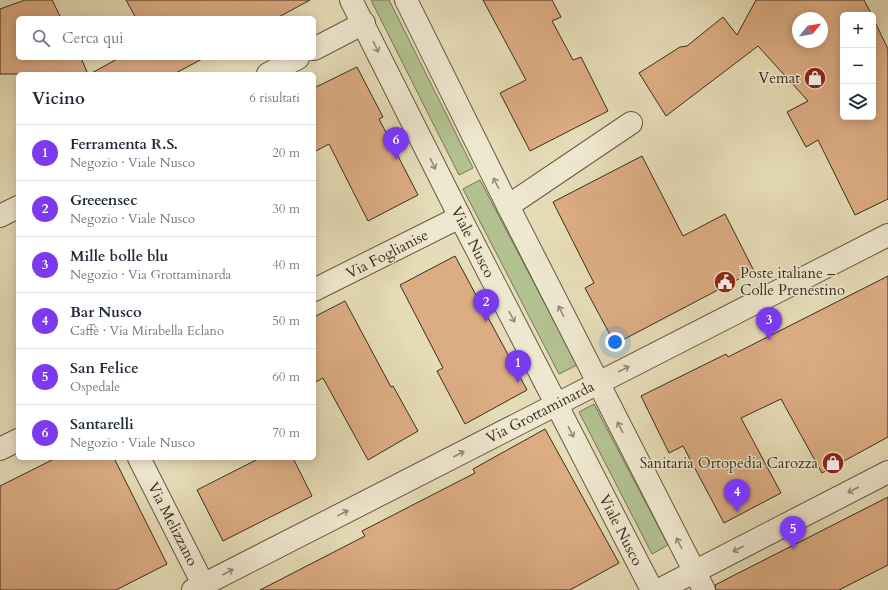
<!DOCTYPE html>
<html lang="it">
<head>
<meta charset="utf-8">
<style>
	:root { --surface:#fff; --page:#f2f2f3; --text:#1f2937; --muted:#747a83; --line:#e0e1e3; --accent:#7c3aed }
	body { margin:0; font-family:Cardo,serif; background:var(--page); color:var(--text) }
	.controls { position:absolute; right:12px; top:12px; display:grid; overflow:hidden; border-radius:6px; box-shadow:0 2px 10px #0003 }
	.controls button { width:36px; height:36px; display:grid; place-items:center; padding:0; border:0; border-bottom:1px solid var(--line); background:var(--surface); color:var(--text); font:20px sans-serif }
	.compass { position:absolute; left:792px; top:12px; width:36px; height:36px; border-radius:50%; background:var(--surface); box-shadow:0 2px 10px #0003; rotate:60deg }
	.you { position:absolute; left:615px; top:342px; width:14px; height:14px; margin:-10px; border:3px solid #fff; border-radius:50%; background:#1a73e8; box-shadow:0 0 0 6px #1a73e833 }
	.badge { display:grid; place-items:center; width:26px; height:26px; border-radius:50%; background:var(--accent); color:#fff; font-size:13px; font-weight:700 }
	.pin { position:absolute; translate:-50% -33px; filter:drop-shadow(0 1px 2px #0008) }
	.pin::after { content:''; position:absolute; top:21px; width:14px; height:12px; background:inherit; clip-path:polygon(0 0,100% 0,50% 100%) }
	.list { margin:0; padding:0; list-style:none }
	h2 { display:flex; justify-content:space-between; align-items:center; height:52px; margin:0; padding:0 16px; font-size:17px }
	h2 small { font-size:13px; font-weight:400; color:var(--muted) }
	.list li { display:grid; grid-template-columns:26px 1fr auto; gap:12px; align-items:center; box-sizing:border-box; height:56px; padding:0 16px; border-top:1px solid var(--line) }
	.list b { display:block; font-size:15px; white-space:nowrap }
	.list p { margin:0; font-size:13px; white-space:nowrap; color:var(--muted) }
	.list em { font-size:13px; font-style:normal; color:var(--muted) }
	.icon { flex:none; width:22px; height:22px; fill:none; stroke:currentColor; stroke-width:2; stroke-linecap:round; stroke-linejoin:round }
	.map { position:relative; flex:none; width:888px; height:590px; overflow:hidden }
	.search { position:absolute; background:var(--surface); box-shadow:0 2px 10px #0003; left:16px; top:16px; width:300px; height:44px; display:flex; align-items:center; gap:10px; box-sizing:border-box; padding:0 14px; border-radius:6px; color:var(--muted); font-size:15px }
	.panel { position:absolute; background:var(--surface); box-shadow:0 2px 10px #0003; left:16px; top:72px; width:300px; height:388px; border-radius:6px }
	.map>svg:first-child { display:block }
</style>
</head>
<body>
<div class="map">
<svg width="888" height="590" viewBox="0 0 888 590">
	<rect width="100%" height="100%" fill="#e6dcb7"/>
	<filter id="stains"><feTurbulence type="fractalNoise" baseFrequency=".005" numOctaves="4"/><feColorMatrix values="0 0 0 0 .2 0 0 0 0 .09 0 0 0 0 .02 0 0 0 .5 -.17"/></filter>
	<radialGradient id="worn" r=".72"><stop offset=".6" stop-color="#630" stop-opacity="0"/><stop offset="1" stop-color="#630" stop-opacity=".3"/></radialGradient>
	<g fill="#b2c190" stroke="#777658">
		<path d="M371,0H389L473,168L459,175Z"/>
		<path d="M480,180L577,365L559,374L463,189Z"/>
		<path d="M594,404L668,545L652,554L579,412Z"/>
	</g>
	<g fill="#dcac83" stroke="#3c2c1f" fill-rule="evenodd">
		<path d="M25,0H52L61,18H18V58H81L88,74H0V9Z"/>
		<path d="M126,0H310L277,18H136Z"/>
		<path d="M483,0H552L561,17L552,21L573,60L581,57L608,111L530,151L500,93L526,80Z"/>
		<path d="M756,0H864L872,15H843V117H873V18L888,49V199L855,215L818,140L806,147L787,112L808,101L758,46L666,116L639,73L680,47L687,46L723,17L737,35ZM798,18H822V42H798Z"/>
		<path d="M119,58H204L174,74H90Z"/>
		<path d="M357,67L383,117L379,119L418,195L368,221L329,144L314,152V88Z"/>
		<path d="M642,156L683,236L725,214L754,271L615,344L585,288L594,283L553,202Z"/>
		<path d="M455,256L527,390L465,424L437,371L443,368L400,285Z"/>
		<path d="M888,276V437L822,473L781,399L741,418L781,493L724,523L683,446L669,453L641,396L726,354L728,357Z"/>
		<path d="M345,301L391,387L393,386L418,431L368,460L323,378L314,383V317Z"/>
		<path d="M545,429L619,563L570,590H260L365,536L362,531L475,473L473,469Z"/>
		<path d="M56,458H114L167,564L116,590H0V486Z"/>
		<path d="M260,458H293L312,496L223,541L197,490Z"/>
		<path d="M888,497V565L839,590H716L715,585Z"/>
	</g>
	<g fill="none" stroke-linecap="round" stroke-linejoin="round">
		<g stroke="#665845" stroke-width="24">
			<g id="street">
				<path d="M351,0L460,217L652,590"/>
				<path d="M406,0L508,206L704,590"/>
				<path d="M314,49L364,23"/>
				<path d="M268,74L298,58"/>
				<path d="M508,206L631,123"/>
				<path d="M0,216L18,207"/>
				<path d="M314,290L460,217"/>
				<path d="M0,449L18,440"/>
				<path d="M139,458L206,590"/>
				<path d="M193,590L888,235"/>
				<path d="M659,590L888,472"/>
			</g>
		</g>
		<use href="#street" stroke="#efe8d0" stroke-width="22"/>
	</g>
	<defs><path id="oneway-shaft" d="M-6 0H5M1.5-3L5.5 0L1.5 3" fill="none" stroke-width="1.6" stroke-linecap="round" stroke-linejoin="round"/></defs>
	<g stroke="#968a78">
		<use href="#oneway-shaft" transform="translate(376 47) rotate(64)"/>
		<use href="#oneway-shaft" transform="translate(433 164) rotate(64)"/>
		<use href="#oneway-shaft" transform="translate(496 183) rotate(-117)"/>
		<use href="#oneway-shaft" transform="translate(561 311) rotate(-117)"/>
		<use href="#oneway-shaft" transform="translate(512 317) rotate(62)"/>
		<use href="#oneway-shaft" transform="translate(624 369) rotate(-27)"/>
		<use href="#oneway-shaft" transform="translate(620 427) rotate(-117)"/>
		<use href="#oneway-shaft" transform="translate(571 432) rotate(63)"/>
		<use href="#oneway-shaft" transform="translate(459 454) rotate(-27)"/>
		<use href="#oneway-shaft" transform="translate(853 490) rotate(153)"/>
		<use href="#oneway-shaft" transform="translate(343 513) rotate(-27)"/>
		<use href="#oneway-shaft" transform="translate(679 543) rotate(-117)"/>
		<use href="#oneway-shaft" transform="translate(738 549) rotate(153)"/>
		<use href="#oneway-shaft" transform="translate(228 572) rotate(-27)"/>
	</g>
	<defs>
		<g id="shop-disc" transform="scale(1.15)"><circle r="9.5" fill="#8f2418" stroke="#efe8d0"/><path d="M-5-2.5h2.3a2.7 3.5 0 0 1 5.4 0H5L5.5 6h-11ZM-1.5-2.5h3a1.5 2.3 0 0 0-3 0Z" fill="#fff"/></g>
		<g id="civic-disc" transform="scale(1.15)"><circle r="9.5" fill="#8f2418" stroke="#efe8d0"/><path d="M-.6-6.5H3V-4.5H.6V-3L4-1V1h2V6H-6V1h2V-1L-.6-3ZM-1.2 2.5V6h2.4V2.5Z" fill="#fff"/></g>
	</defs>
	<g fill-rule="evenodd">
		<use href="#shop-disc" x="815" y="78"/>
		<use href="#civic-disc" x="725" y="282"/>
		<use href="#shop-disc" x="833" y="463"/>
	</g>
	<g text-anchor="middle" stroke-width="3" stroke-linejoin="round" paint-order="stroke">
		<g font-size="15" fill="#3c2c1f" stroke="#efe8d0" text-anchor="end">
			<text x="800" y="83">Vemat</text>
			<text x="740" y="278" text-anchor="start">Poste italiane –<tspan x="740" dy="17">Colle Prenestino</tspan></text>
			<text x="818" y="468">Sanitaria Ortopedia Carozza</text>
		</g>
		<g font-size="15" fill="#3c2c1f" stroke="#efe8d0">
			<text transform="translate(473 242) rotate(63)" y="5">Viale Nusco</text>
			<text transform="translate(387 254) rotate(-27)" y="5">Via Foglianise</text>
			<text transform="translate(540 412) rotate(-27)" y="5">Via Grottaminarda</text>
			<text transform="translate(173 524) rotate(63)" y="5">Via Melizzano</text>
			<text transform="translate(621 530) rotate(63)" y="5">Viale Nusco</text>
		</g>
	</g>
	<rect width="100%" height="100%" filter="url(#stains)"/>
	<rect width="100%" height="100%" fill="url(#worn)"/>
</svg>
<div class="controls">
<button>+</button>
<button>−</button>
<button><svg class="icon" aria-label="layers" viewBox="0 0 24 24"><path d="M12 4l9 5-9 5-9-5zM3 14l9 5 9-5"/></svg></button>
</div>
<svg class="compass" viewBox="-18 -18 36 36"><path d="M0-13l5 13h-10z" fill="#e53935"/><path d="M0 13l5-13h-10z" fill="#747a83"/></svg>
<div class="you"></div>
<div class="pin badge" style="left:518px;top:383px">1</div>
<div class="pin badge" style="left:486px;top:322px">2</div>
<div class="pin badge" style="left:769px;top:340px">3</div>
<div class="pin badge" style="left:737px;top:512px">4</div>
<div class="pin badge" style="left:793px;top:549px">5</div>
<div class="pin badge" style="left:396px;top:160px">6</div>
<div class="search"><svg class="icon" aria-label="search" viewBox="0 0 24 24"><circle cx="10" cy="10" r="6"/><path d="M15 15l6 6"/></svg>Cerca qui</div>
<section class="panel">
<h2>Vicino<small>6 risultati</small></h2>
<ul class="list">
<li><span class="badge">1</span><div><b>Ferramenta R.S.</b><p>Negozio · Viale Nusco</p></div><em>20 m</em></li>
<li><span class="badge">2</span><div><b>Greeensec</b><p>Negozio · Viale Nusco</p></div><em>30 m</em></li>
<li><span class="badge">3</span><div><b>Mille bolle blu</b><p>Negozio · Via Grottaminarda</p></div><em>40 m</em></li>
<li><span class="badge">4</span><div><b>Bar Nusco</b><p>Caffè · Via Mirabella Eclano</p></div><em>50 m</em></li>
<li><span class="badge">5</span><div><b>San Felice</b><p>Ospedale</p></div><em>60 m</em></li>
<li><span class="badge">6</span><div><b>Santarelli</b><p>Negozio · Viale Nusco</p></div><em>70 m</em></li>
</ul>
</section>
</div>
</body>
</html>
